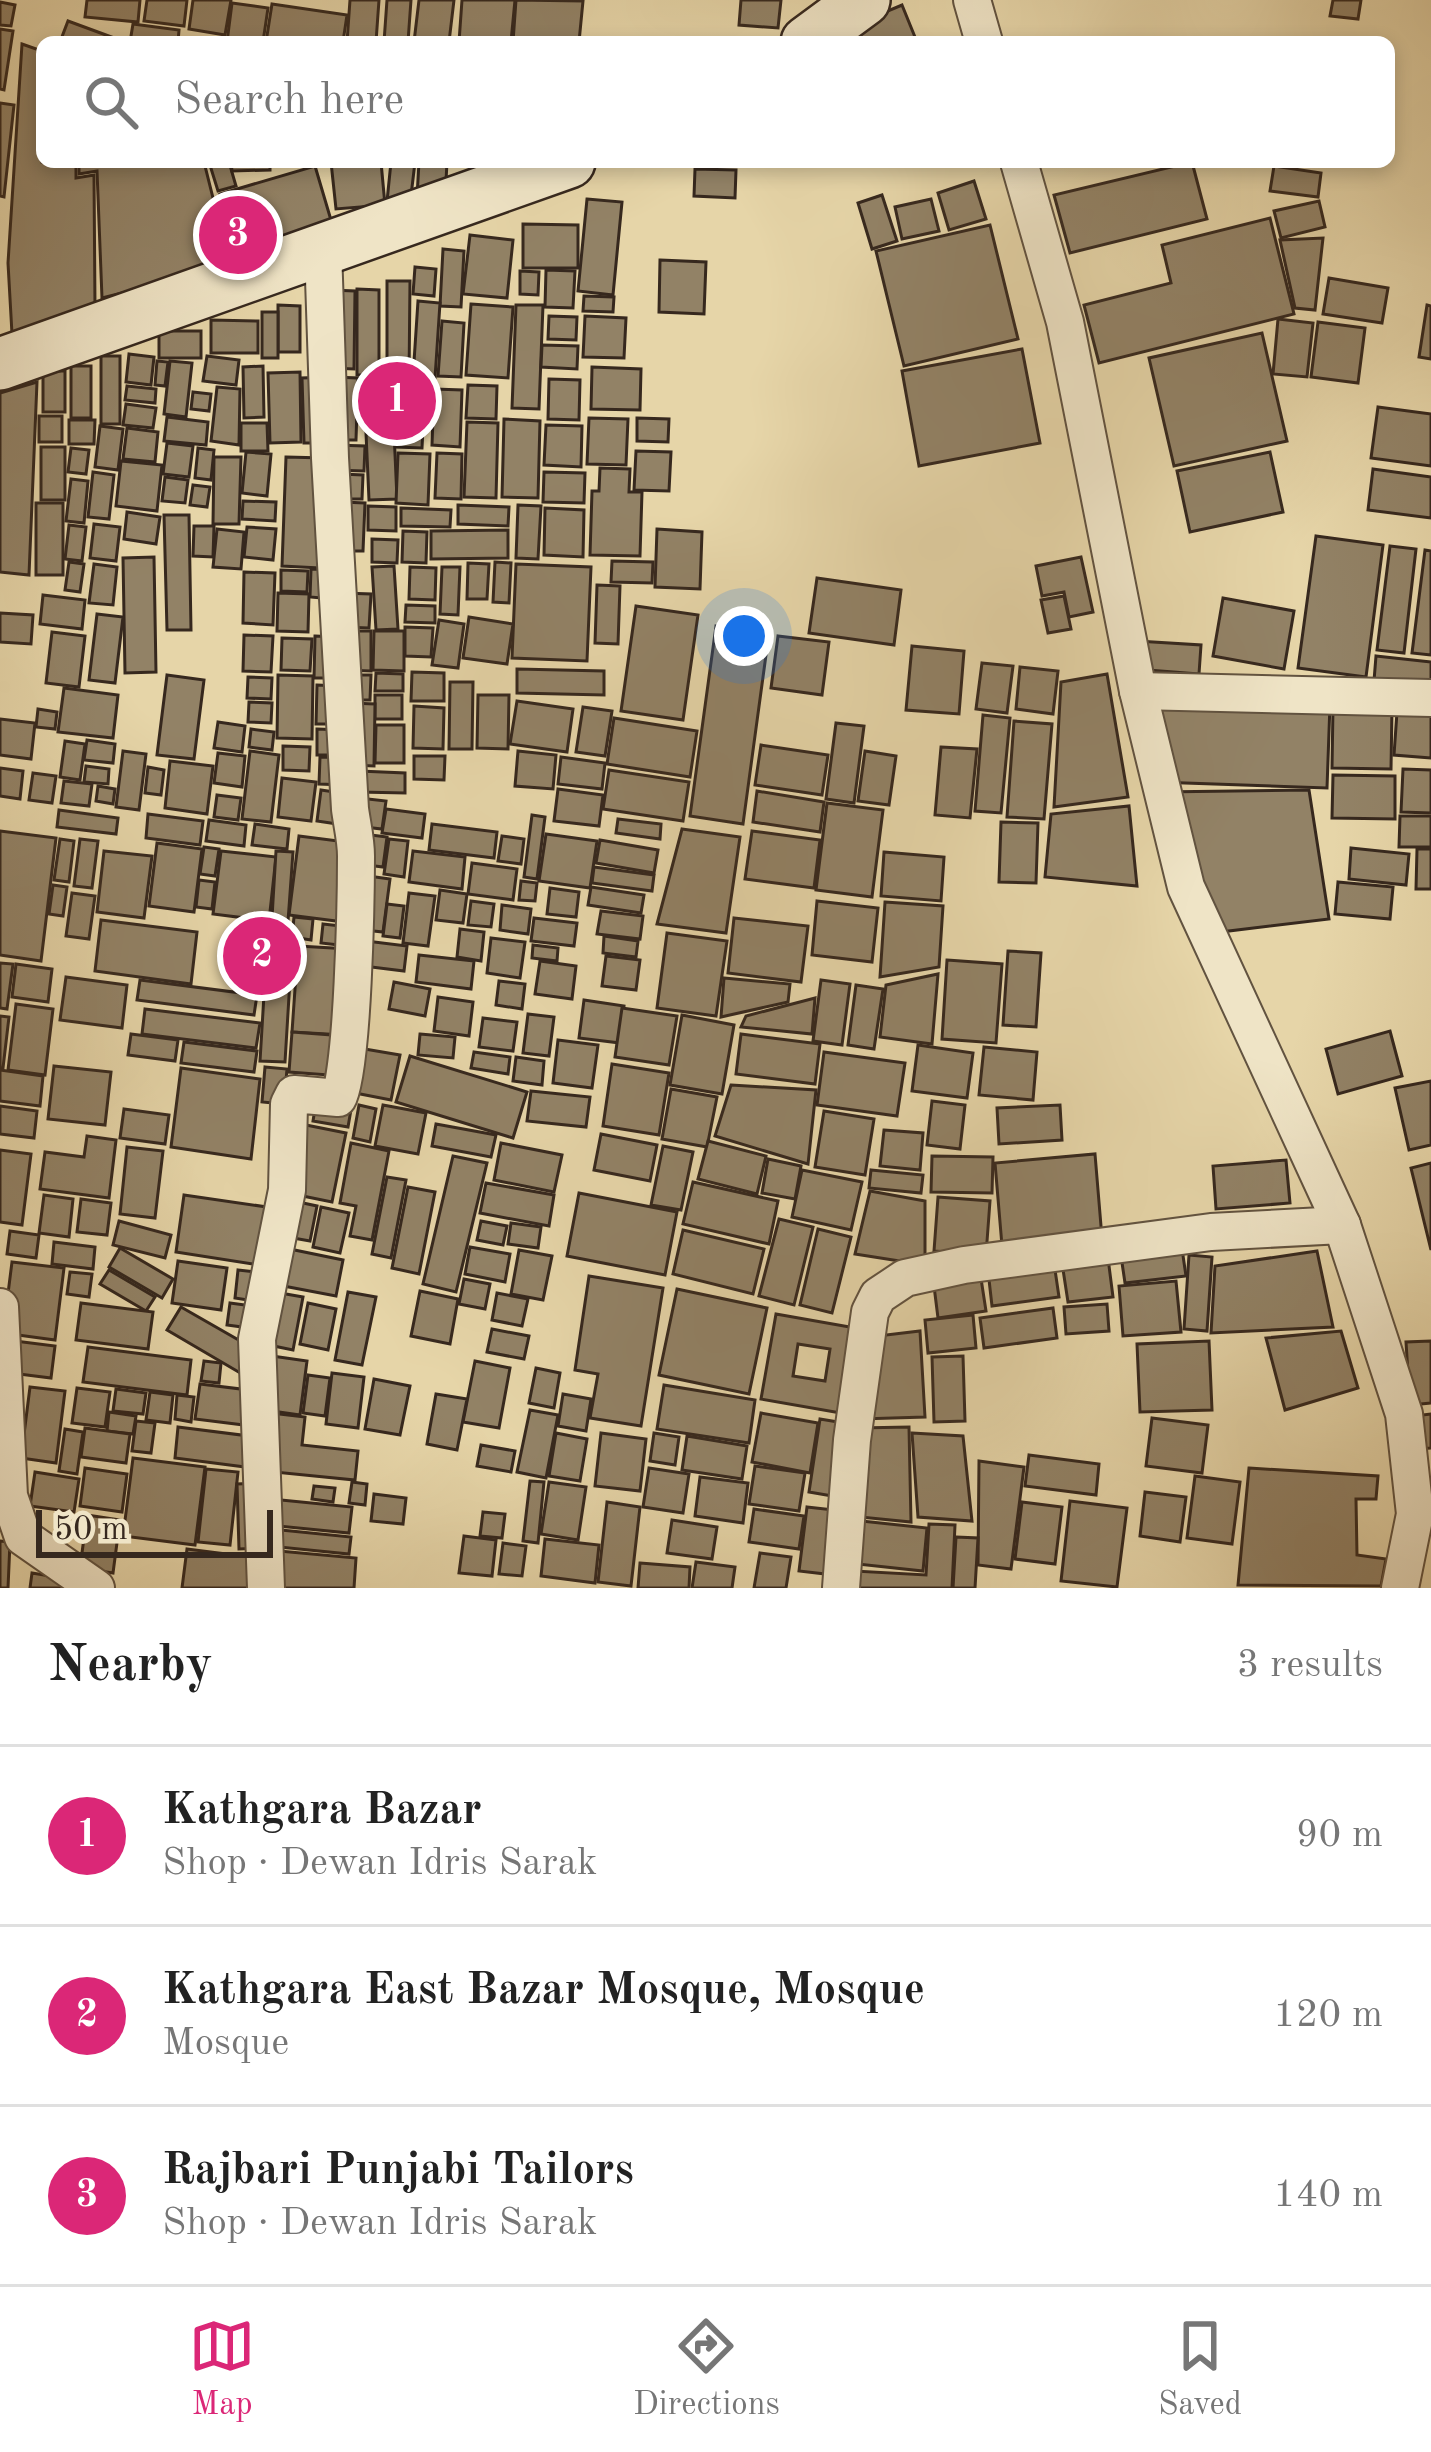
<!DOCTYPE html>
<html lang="en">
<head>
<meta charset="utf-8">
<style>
	:root { --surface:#fff; --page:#f2f2f2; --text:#222; --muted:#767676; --line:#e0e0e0; --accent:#db2777 }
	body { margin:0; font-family:"Old Standard TT",serif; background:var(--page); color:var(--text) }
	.scale { position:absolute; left:36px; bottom:30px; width:237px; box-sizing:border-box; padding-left:12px; border:6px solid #36281e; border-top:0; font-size:33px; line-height:42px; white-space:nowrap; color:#36281e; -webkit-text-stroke:9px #efe4c6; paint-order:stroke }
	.you { position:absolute; left:744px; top:636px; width:42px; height:42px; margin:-30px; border:9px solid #fff; border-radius:50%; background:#1a73e8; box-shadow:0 0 0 18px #1a73e833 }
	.badge { display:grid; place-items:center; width:78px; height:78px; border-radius:50%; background:var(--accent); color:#fff; font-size:39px; font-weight:700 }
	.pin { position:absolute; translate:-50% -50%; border:6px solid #fff; box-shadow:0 3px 12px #0006 }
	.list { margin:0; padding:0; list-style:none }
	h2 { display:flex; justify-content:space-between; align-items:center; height:156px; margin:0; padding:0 48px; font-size:51px }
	h2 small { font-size:39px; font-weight:400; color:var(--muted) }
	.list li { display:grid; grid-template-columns:78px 1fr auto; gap:36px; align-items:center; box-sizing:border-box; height:180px; padding:0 48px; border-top:3px solid var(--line) }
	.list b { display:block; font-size:45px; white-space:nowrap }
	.list p { margin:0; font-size:39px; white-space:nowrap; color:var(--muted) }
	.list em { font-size:39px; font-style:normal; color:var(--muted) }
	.icon { flex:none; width:66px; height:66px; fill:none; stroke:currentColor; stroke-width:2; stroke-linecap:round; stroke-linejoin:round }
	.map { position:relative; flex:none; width:1431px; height:1588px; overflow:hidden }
	.search { position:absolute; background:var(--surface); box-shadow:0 6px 18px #0003; left:36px; right:36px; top:36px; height:132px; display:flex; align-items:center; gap:30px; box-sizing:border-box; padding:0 42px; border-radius:18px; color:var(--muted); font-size:45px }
	.sheet { height:696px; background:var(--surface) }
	nav { display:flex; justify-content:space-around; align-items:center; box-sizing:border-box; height:168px; border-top:3px solid var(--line); background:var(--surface); font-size:33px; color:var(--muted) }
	nav a { display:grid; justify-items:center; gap:6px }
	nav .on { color:var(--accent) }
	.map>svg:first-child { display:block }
</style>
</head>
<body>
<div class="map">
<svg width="1431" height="1588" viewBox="0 0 1431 1588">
	<rect width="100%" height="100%" fill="#e6d5a8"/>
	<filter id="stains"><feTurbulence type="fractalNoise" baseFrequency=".00167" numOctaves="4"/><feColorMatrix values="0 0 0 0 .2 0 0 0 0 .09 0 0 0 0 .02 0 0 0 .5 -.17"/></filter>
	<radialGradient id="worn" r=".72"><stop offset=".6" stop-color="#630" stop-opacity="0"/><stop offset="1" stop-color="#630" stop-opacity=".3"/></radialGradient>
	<g fill="#928266" stroke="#36281e" stroke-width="3" fill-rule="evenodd">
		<path d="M87,0H140L138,22L85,17Z"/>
		<path d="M147,0H187L184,26L144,21Z"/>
		<path d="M193,0H231L225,35L189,29Z"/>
		<path d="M350,0H379L376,42H347Z"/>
		<path d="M387,0H411L408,42H384Z"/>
		<path d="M419,0H454L449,42H414Z"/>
		<path d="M462,0H515L511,42H459Z"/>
		<path d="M516,0L583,1L579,42H513Z"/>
		<path d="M741,0H781L778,28L739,25Z"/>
		<path d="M1333,0H1361L1358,19L1330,16Z"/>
		<path d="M0,2L15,5L11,26L0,25Z"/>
		<path d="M232,3L268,8L263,42H227Z"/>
		<path d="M272,4L347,15L343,42H266Z"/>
		<path d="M902,5L917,42H853L847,28Z"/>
		<path d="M68,21L125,42H60Z"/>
		<path d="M133,24L179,30L178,42H130Z"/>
		<path d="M0,29L13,31L4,90L0,89Z"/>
		<path d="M22,44L42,51V162H76V178L94,175L95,307L12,334L8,263Z"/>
		<path d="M0,103L14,105L4,197L0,196Z"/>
		<path d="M79,162H204L230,266L102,298L97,171L79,174Z"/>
		<path d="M209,162H229L236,186L218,191Z"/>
		<path d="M231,162H270V170L232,171Z"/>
		<path d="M331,162H381L385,205L336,209Z"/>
		<path d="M391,162H415L409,213L386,211Z"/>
		<path d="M419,162H447L445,200L417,197Z"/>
		<path d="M1192,162L1207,219L1070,253L1054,195Z"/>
		<path d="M315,166L336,237L240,264L220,194Z"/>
		<path d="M1274,166L1321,173L1318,197L1270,191Z"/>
		<path d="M695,169L736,170L735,198L694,196Z"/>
		<path d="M974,181L986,219L949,230L938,193Z"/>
		<path d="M882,195L897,241L872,249L858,203Z"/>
		<path d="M587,199L622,202L613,295L578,291Z"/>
		<path d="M931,199L939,231L902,239L895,207Z"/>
		<path d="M1319,201L1325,227L1281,238L1274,211Z"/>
		<path d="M1270,218L1294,314L1099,363L1084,305L1171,283L1162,245Z"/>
		<path d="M523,224L578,225V268H523Z"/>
		<path d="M990,225L1018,339L904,366L876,251Z"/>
		<path d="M470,235L513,240L507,298L463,294Z"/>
		<path d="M1323,238L1315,310L1295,308L1280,240Z"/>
		<path d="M443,249L464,251L461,307L440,306Z"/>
		<path d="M660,260L706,262L704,314L659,312Z"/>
		<path d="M415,267L436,269L434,296L413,294Z"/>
		<path d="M546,270L575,271L573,308L545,307Z"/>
		<path d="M520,271L539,272L538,295L520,294Z"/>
		<path d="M1329,278L1388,288L1382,323L1323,314Z"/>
		<path d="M387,281H410L409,381H387Z"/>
		<path d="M357,289L379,290V375H357Z"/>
		<path d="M330,290L355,291L354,369L330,368Z"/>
		<path d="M584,296L614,297L613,312L583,311Z"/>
		<path d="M418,301L440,303L435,378L413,377Z"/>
		<path d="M471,304L513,307L508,378L466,375Z"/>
		<path d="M278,305L300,306V352H278Z"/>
		<path d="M516,305H543L539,409L512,408Z"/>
		<path d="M1427,305L1431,306V359L1419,357Z"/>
		<rect x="262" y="312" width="16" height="46"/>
		<path d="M549,316L577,317L576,340L548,339Z"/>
		<path d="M585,316L626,318L624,358L583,357Z"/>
		<path d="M1278,319L1313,323L1307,377L1273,374Z"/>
		<path d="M211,320L258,321V353H211Z"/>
		<path d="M442,321L464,323L461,377L438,376Z"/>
		<path d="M1318,322L1365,328L1358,383L1311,377Z"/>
		<rect x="159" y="331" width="42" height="27"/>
		<path d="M1262,333L1287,441L1174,466L1149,358Z"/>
		<path d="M542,345L578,346L577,369L541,367Z"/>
		<path d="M1022,349L1040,443L919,466L902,371Z"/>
		<path d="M129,354L154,357L151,385L126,382Z"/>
		<rect x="101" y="356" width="19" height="68"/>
		<path d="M207,356L239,360L236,385L203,381Z"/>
		<path d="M157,361L168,362L165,386L155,385Z"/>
		<path d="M170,361L192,363L186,417L164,414Z"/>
		<rect x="71" y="366" width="20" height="52"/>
		<path d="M263,366L264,417L244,418L243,367Z"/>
		<path d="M592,367L641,369L640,410L591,409Z"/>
		<rect x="43" y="371" width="22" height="41"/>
		<path d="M300,372L301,442L270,443L268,373Z"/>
		<path d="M328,377L330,443H304L302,378Z"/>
		<path d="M333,377L358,378L356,440H331Z"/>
		<path d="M549,379L580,380L579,420L548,419Z"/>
		<path d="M37,382L29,575L0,572V393Z"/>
		<path d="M468,385L497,386L496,419L466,418Z"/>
		<path d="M127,386L156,389L155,403L125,400Z"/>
		<path d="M217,387L240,389L239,445L211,441Z"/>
		<path d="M392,387L397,499L369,500L364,388Z"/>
		<path d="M399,388L425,389L422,448L396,447Z"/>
		<path d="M434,389L462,390L460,447L432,445Z"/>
		<path d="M193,392L211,394L209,411L191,409Z"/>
		<path d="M126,404L156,408L153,428L123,425Z"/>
		<path d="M1378,407L1431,414V466L1371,458Z"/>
		<rect x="39" y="416" width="23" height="26"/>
		<path d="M167,417L208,422L206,445L164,441Z"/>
		<path d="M589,418L628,419L626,465L587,464Z"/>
		<path d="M637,418L669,419L668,442L637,441Z"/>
		<path d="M504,419L540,421L538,498L502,497Z"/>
		<path d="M69,420H95L94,444H69Z"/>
		<path d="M467,422L498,423L496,498L464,497Z"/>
		<path d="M241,423H267L268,451H241Z"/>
		<path d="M546,425L582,426L581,467L544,465Z"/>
		<path d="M100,426L123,429L118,470L95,467Z"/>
		<path d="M127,428L158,432L155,462L123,459Z"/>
		<path d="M167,443L193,446L189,477L163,474Z"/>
		<path d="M334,445L365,446L364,471L332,470Z"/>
		<rect x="41" y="447" width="24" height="53"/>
		<path d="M71,448L89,450L86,474L68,472Z"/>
		<path d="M198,448L214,450L211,480L195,478Z"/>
		<path d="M636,451L671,452L669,491L634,490Z"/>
		<path d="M246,452L271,454L267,496L242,493Z"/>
		<path d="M1270,452L1283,512L1190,532L1177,471Z"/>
		<path d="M398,453L430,454L428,505L396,503Z"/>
		<path d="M437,453L462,454L461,499L435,498Z"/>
		<path d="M214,457H241L239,524H213Z"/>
		<path d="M286,457L324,458L320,568L282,566Z"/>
		<path d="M121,461L162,465L157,511L116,506Z"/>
		<path d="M600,468L630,469L629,492H642L640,556L590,555L592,491H599Z"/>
		<path d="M1373,469L1431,477V518L1368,510Z"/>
		<path d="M93,472L114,475L109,519L88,517Z"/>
		<path d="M544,472L585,473L584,503L543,502Z"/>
		<path d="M341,474L363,475L362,499H340Z"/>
		<path d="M165,477L188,480L185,503L162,501Z"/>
		<path d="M71,479L88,481L84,523L66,521Z"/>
		<path d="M193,485L210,487L207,507L190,505Z"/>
		<path d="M243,501L276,502L275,521L242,519Z"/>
		<path d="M342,502L365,503L363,551H340Z"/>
		<rect x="36" y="503" width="27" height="72"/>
		<path d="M458,505L509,507L508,526L458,524Z"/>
		<path d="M518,505L541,506L538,559L516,558Z"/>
		<path d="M368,506L396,507V531L368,530Z"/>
		<path d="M401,508L451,510L450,527L401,526Z"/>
		<path d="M545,508L584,510L583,557L544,555Z"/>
		<path d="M127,512L160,517L156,544L124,539Z"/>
		<path d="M164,515H189L191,630H167Z"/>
		<path d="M94,524L120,527L116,561L90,558Z"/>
		<path d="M69,525L86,527L82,561L65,559Z"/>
		<path d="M194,526H214L213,557L193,556Z"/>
		<path d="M247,527L276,529L273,560L244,557Z"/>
		<path d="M217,529L244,532L241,569L213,567Z"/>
		<path d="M657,529L702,532L700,589L655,587Z"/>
		<path d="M508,530V558L431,559V531Z"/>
		<path d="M403,531L427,532L426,563L402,562Z"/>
		<path d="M1316,536L1383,545L1366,677L1298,668Z"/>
		<path d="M372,539L398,540L397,563L372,562Z"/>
		<path d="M1390,546L1416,549L1404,653L1377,650Z"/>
		<path d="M1425,550L1431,551V655L1412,653Z"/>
		<path d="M154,557L156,672L125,673L123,558Z"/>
		<path d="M1081,557L1093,612L1069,617L1064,592L1042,596L1036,566Z"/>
		<path d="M612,561L653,562L652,583L611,582Z"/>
		<path d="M69,562L84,564L80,592L65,590Z"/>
		<path d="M495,562L511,563L509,603L493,602Z"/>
		<path d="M468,563L489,564L487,599H467Z"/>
		<path d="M94,564L117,567L113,605L89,603Z"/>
		<path d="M516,564L591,567L587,661L512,658Z"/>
		<path d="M394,566L398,629L376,630L372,567Z"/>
		<path d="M410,567L436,568L435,600L409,599Z"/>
		<path d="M442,567H460L458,615L440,614Z"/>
		<path d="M311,569L334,570L333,599L310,597Z"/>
		<path d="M281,570L308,571L307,592L281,591Z"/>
		<path d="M244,572L275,573L273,625L243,623Z"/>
		<path d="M817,578L901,590L894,645L809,633Z"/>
		<path d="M597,585L620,586L618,644L595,643Z"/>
		<path d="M278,593L309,594L308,632L277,631Z"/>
		<path d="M342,593L371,594L369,628L342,627Z"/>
		<path d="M43,595L85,600L82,629L40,624Z"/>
		<path d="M1064,596L1071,629L1048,633L1041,600Z"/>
		<path d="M1223,598L1294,611L1284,669L1213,656Z"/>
		<path d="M406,605L435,606V623L405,622Z"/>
		<path d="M636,606L698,615L683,720L621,711Z"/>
		<path d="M0,613L33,615L31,644L0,642Z"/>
		<path d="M97,614L123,617L115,683L89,680Z"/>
		<path d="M469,617L513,624L507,664L463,658Z"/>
		<path d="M439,620L464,624L458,668L432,665Z"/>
		<path d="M716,626L769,633L743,824L690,816Z"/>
		<path d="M405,627L433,628L431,657L405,656Z"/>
		<path d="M343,631H371V671L343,670Z"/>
		<path d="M374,631H404V671L373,670Z"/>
		<path d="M52,632L85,636L79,687L46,683Z"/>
		<path d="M244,635L273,636L271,672L243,671Z"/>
		<path d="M315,636L337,637L335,678H314Z"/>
		<path d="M778,636L829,642L822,695L771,688Z"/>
		<path d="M282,638L312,639L310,671L281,670Z"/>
		<path d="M1137,641L1201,645L1199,674L1135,669Z"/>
		<path d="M912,646L964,651L959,714L906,710Z"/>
		<path d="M1376,656L1431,662V687L1374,681Z"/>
		<path d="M982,663L1013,666L1007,713L976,709Z"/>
		<path d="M1020,667L1058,671L1053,714L1016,709Z"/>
		<path d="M517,669L604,671V695L517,693Z"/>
		<path d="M412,672L444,673V701H411Z"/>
		<path d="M376,673L403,674V691H375Z"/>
		<path d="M1107,674L1128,797L1054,807L1061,682Z"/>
		<path d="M167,675L204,680L194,759L157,755Z"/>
		<path d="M278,675L313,676L312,739L277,738Z"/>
		<path d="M346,675H371L370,700H346Z"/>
		<path d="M248,677L272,678L271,699L247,698Z"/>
		<path d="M450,682H473L472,749H449Z"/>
		<path d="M317,685L337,686L336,724H316Z"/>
		<path d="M64,688L118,695L113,738L58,732Z"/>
		<rect x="375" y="695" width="27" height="24"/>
		<path d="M478,695H509L508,749L477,748Z"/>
		<path d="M1159,699L1330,704L1327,788L1157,782Z"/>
		<path d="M517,701L573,709L567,752L510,744Z"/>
		<path d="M249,702L272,703L271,723L248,722Z"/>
		<path d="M350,703L375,704L374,766L350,765Z"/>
		<path d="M414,706L444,708L443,749L413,748Z"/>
		<path d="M583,707L612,711L605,756L576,752Z"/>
		<path d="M1333,707L1392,708L1391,769L1332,768Z"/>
		<path d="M38,709L57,712L55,729L36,727Z"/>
		<path d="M1397,712L1431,715V758L1394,755Z"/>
		<path d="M983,715L1010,718L1001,813L975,811Z"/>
		<path d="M614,718L697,731L690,777L607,764Z"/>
		<path d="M0,719L35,723L31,759L0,755Z"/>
		<path d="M1014,721L1052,724L1044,819L1007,817Z"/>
		<path d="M218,722L245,726L242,752L214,748Z"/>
		<path d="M836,723L864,726L854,803L826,799Z"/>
		<path d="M376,725H404V763H375Z"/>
		<path d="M251,729L274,732L272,750L249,747Z"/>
		<path d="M317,729L340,730L339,755H317Z"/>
		<path d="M87,740L115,744L113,763L84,760Z"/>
		<path d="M65,741L85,744L80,780L60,777Z"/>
		<path d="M761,745L828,755L822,795L755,785Z"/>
		<path d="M283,746L310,747L309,771L283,770Z"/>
		<path d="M941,747L977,749L970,818L935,815Z"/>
		<path d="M123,751L146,754L139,810L116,807Z"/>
		<path d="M250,751L279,755L271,822L242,819Z"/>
		<path d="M518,751L556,755L553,789L515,786Z"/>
		<path d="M865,751L896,756L889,805L858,801Z"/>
		<path d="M218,753L245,756L242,787L214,783Z"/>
		<path d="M414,756H445L444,780L414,779Z"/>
		<path d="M320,757L345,758V785L319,784Z"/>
		<path d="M561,757L605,763L602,789L558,784Z"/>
		<path d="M170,761L213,766L207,814L165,808Z"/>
		<path d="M86,766L109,769L108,784L84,782Z"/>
		<path d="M148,767L164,770L161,795L145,793Z"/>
		<path d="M0,768L23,771L20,799L0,796Z"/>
		<path d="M1403,769L1431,770V813L1401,812Z"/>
		<path d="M609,770L689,782L683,821L603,809Z"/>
		<path d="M359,771L405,773V793L359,792Z"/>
		<path d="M33,773L56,776L52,803L29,800Z"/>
		<path d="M1333,775L1395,776V819L1332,818Z"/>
		<path d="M282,778L316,782L311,821L278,817Z"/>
		<path d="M64,781L92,784L89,806L61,803Z"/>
		<path d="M98,786L115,789L113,804L96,801Z"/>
		<path d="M558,789L603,795L599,826L554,821Z"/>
		<path d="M321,790L348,794L344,825L317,821Z"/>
		<path d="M1309,790L1329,919L1212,933L1160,792Z"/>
		<path d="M757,791L824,802L820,832L753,822Z"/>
		<path d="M217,795L241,798L238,820L214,817Z"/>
		<path d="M359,798L386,801L382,829L355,826Z"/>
		<path d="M827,803L883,810L872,897L816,890Z"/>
		<path d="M1129,806L1137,886L1045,877L1051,814Z"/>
		<path d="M386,809L425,814L422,838L382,833Z"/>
		<path d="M59,810L118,818L116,834L57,827Z"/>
		<path d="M148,814L203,821L200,845L146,838Z"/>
		<path d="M532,815L545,817L537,879L524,877Z"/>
		<path d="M1400,816H1431V847H1399Z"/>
		<path d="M618,819L661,824L660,839L616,833Z"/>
		<path d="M209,820L246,825L244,846L206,841Z"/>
		<path d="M1001,822L1038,823L1036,883L999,882Z"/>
		<path d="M255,824L289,829L287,849L252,845Z"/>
		<path d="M432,824L497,832L494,858L429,850Z"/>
		<path d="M682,829L740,837L726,933L657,924Z"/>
		<path d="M0,831L56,838L41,961L0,955Z"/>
		<path d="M752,831L820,840L814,888L745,879Z"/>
		<path d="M363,834L387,837L383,867L359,864Z"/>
		<path d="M546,834L597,841L590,888L539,881Z"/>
		<path d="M299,836L354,843L344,922L289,915Z"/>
		<path d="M502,836L524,839L521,864L498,861Z"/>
		<path d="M60,839L74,841L69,882L54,880Z"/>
		<path d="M80,839L98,841L92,888L74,886Z"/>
		<path d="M389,839L408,841L404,877L384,874Z"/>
		<path d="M600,840L658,850L654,873L596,863Z"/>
		<path d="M157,843L202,849L194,912L149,906Z"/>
		<path d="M204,847L219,849L215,876L200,874Z"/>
		<path d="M1351,848L1409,854L1406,885L1349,879Z"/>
		<path d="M1417,849H1431V889H1416Z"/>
		<path d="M104,851L152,856L144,918L97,912Z"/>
		<path d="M221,851L276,857L269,921L213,914Z"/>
		<path d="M276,851L293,852L287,935L271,934Z"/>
		<path d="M413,851L465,857L462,889L409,882Z"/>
		<path d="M884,852L944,857L941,901L881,896Z"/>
		<path d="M472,863L517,869L513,900L468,894Z"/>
		<path d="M594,867L654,875L652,891L592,883Z"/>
		<path d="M361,875L390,879L383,932L355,929Z"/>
		<path d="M199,880L215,882L212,909L196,907Z"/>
		<path d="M521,881L537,883L535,901L519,900Z"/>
		<path d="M1338,882L1393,887L1390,919L1335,914Z"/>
		<path d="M53,885L67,887L63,916L49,914Z"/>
		<path d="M591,887L644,895L641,913L588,905Z"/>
		<path d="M550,888L579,892L576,917L547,914Z"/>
		<path d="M440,890L467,894L463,923L436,920Z"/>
		<path d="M72,893L95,896L89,939L66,936Z"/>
		<path d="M409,893L435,896L428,946L403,943Z"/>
		<path d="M471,901L494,904L491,927L468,925Z"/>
		<path d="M817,901L878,908L872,962L812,955Z"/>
		<path d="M885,902L943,906L939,967L880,977Z"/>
		<path d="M387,904L404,906L400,938L383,936Z"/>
		<path d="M502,905L531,909L528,934L500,930Z"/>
		<path d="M601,911L643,916L640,939L597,934Z"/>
		<path d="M294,917L313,919L311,940L292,937Z"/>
		<path d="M534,918L577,923L574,946L531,941Z"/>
		<path d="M734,918L808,926L801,982L728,973Z"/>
		<path d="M101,920L197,932L191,984L95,971Z"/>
		<path d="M323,924L350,927L348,946L321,943Z"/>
		<path d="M460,929L484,932L481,961L457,957Z"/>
		<path d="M667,933L727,941L716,1016L657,1008Z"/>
		<path d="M604,936L638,941L636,957L603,953Z"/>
		<path d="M491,938L525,942L520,978L487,973Z"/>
		<path d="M358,940L407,946L404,971L355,965Z"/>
		<path d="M267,945L292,947L285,1062L260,1061Z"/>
		<path d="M533,945L558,948L557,961L532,958Z"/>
		<path d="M298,946L349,949L344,1035L292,1032Z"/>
		<path d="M1008,951L1041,953L1036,1027L1003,1025Z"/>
		<path d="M419,955L474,961L471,989L416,982Z"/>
		<path d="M606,956L640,960L636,990L602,986Z"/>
		<path d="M947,960L1002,964L996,1043L942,1039Z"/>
		<path d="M540,961L576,966L572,999L535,994Z"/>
		<path d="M0,963L13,964L7,1009L0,1008Z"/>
		<path d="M16,964L52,969L48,1002L12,997Z"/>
		<path d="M938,974L932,1044L880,1037L886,985Z"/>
		<path d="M66,977L127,985L122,1028L60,1020Z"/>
		<path d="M724,978L790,984L788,1002L721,1017Z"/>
		<path d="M140,980L257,995L254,1015L137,1000Z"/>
		<path d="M821,980L850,984L842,1045L813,1041Z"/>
		<path d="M499,981L525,984L522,1009L496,1005Z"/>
		<path d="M394,982L430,989L425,1016L389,1009Z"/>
		<path d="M856,985L883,989L874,1049L848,1045Z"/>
		<path d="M438,997L473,1002L469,1036L434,1031Z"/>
		<path d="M815,998L812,1034L741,1027L746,1016Z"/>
		<path d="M584,1000L624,1006L620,1043L579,1038Z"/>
		<path d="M16,1004L53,1009L45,1075L8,1070Z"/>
		<path d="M622,1008L677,1016L669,1065L615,1057Z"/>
		<path d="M145,1009L260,1023L256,1048L142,1034Z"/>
		<path d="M528,1014L554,1017L549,1056L523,1053Z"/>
		<path d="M682,1015L734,1025L722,1094L670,1085Z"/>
		<path d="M0,1016L9,1017L3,1068H0Z"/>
		<path d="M483,1018L517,1022L513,1051L479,1047Z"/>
		<path d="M1390,1031L1402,1076L1338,1094L1326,1049Z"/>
		<path d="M292,1032L345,1036L342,1076L289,1072Z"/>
		<path d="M131,1034L178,1040L175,1061L128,1055Z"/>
		<path d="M420,1034L455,1037L453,1058L418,1055Z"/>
		<path d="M741,1034L820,1044L815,1084L736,1074Z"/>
		<path d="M558,1040L598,1045L592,1088L553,1083Z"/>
		<path d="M184,1042L257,1051L254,1072L181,1063Z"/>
		<path d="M918,1045L973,1053L967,1098L912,1091Z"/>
		<path d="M353,1047L400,1055L391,1100L345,1091Z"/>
		<path d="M984,1047L1037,1052L1033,1100L979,1095Z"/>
		<path d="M474,1052L510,1057L508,1074L471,1068Z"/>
		<path d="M824,1052L905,1063L897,1116L817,1105Z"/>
		<path d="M410,1056L527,1092L513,1138L396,1102Z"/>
		<path d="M516,1057L544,1061L542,1085L513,1081Z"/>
		<path d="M612,1064L669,1073L659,1135L603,1126Z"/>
		<path d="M54,1066L111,1072L105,1125L48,1119Z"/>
		<path d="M265,1067L287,1069L284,1104L262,1102Z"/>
		<path d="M181,1068L260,1079L251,1159L171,1147Z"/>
		<path d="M0,1070L43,1076L40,1106L0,1101Z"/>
		<path d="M1431,1081V1145L1409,1150L1395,1088Z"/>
		<path d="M731,1085L816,1090L808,1164L715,1136Z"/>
		<path d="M671,1089L717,1097L707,1147L662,1139Z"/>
		<path d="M531,1091L590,1097L586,1127L527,1121Z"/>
		<path d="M317,1097L352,1104L348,1127L313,1121Z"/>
		<path d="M932,1101L965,1105L960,1149L927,1145Z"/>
		<path d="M359,1105L376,1109L370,1142L353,1138Z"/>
		<path d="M383,1105L426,1113L418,1154L375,1146Z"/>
		<path d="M1060,1105L1062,1140L999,1144L997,1108Z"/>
		<path d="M0,1106L37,1111L34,1138L0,1134Z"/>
		<path d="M124,1109L169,1115L165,1144L120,1138Z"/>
		<path d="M824,1111L874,1119L865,1175L815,1167Z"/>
		<path d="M301,1124L346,1133L332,1202L288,1193Z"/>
		<path d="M436,1124L496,1135L491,1157L432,1146Z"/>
		<path d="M884,1130L923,1133L920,1170L880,1166Z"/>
		<path d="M601,1134L657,1145L650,1181L594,1170Z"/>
		<path d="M87,1136L116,1140L109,1198L40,1189L45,1152L84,1157Z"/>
		<path d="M708,1141L766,1156L757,1194L698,1179Z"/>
		<path d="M351,1143L389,1151L372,1240L350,1236L356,1206L340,1203Z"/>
		<path d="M501,1143L562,1155L554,1192L494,1180Z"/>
		<path d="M663,1146L693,1152L681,1210L651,1205Z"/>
		<path d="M127,1147L163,1151L155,1218L120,1214Z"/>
		<path d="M0,1150L31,1154L22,1225L0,1222Z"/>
		<path d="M1095,1154L1102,1238L1002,1246L995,1163Z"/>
		<path d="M453,1156L487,1163L456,1292L423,1284Z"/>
		<path d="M932,1156L993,1157L992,1193L931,1192Z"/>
		<path d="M768,1159L801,1166L795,1199L762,1193Z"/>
		<path d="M1286,1160L1290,1203L1216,1209L1213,1166Z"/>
		<path d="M1431,1163V1250L1411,1168Z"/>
		<path d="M802,1170L862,1182L851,1230L792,1217Z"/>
		<path d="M871,1170L923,1175L921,1193L869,1188Z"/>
		<path d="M387,1177L406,1180L391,1258L372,1254Z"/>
		<path d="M693,1182L778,1201L769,1244L683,1224Z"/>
		<path d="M486,1183L554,1195L549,1226L480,1213Z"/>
		<path d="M408,1187L435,1192L419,1274L392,1268Z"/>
		<path d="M870,1191L925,1201V1265L855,1254Z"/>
		<path d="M579,1193L677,1212L665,1275L567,1256Z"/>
		<path d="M44,1195L73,1199L69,1237L39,1233Z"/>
		<path d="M184,1195L274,1208L265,1266L176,1252Z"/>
		<path d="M938,1197L990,1201L986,1255L934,1251Z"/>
		<path d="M81,1199L111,1203L107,1235L77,1232Z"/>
		<path d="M289,1200L317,1206L310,1241L282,1236Z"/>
		<path d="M321,1207L349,1213L340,1253L313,1247Z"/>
		<path d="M779,1219L813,1227L794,1305L759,1296Z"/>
		<path d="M119,1221L171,1235L165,1258L113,1245Z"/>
		<path d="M481,1221L507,1226L503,1245L477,1240Z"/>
		<path d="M511,1223L541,1227L538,1248L508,1244Z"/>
		<path d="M818,1229L851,1237L832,1313L800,1305Z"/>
		<path d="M683,1230L764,1249L753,1294L673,1274Z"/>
		<path d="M10,1231L39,1235L36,1258L7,1254Z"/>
		<path d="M54,1242L95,1247L93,1269L52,1264Z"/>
		<path d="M1181,1242L1186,1276L1125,1283L1120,1249Z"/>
		<path d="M280,1247L343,1260L336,1296L273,1284Z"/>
		<path d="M470,1247L510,1254L505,1282L465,1274Z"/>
		<path d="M120,1248L173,1279L162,1298L109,1267Z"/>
		<path d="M519,1250L552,1256L543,1300L511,1294Z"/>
		<path d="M1317,1251L1333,1327L1211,1333L1215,1266Z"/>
		<path d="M1189,1255L1212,1257L1207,1331L1184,1329Z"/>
		<path d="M1108,1258L1113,1297L1068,1302L1062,1263Z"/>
		<path d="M178,1261L227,1268L221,1310L172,1303Z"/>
		<path d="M12,1262L64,1268L55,1340L3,1333Z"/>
		<path d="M1054,1263L1059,1297L992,1306L988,1271Z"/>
		<path d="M109,1270L155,1297L146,1311L100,1284Z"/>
		<path d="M238,1270L264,1273L261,1302L235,1298Z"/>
		<path d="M70,1272L92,1274L89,1297L67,1294Z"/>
		<path d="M980,1272L986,1311L938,1318L933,1278Z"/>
		<path d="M589,1276L663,1288L641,1426L590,1418L598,1374L575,1370Z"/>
		<path d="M464,1279L490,1284L485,1309L459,1304Z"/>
		<path d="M1176,1281L1181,1332L1123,1336L1119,1286Z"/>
		<path d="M677,1289L767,1308L749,1394L659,1375Z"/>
		<path d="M269,1291L303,1297L293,1350L259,1343Z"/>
		<path d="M420,1291L458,1299L450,1344L411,1336Z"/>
		<path d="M348,1292L376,1297L362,1365L335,1360Z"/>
		<path d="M497,1293L528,1299L522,1326L492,1320Z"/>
		<path d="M81,1303L153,1312L148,1349L76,1340Z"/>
		<path d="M230,1303L260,1307L257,1329L227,1325Z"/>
		<path d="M308,1303L336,1309L328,1350L300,1344Z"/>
		<path d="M1107,1304L1109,1331L1066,1334L1064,1307Z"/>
		<path d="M181,1307L256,1350L242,1374L167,1330Z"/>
		<path d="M1053,1308L1057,1338L984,1348L980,1318Z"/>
		<path d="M776,1314L861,1329L852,1415L761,1399ZM798,1344L830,1349L825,1381L793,1376Z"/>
		<path d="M973,1315L976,1348L928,1353L925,1320Z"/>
		<path d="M492,1329L529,1336L524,1359L487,1352Z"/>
		<path d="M920,1331L925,1417L860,1419L869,1337Z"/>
		<path d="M1341,1331L1358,1388L1285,1410L1266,1338Z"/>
		<path d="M7,1340L55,1346L51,1378L3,1372Z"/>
		<path d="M1209,1341L1212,1410L1140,1412L1137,1344Z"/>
		<path d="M1431,1341V1403L1410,1405L1406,1342Z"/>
		<path d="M88,1347L191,1360L187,1395L83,1382Z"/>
		<path d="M265,1355L307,1361L300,1415L258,1409Z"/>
		<path d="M963,1356L965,1421L934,1422L932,1357Z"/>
		<path d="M204,1361L221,1363L219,1383L201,1381Z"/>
		<path d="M475,1361L510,1368L499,1428L463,1422Z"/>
		<path d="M536,1368L560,1373L554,1408L529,1403Z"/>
		<path d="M332,1373L364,1377L358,1428L326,1424Z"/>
		<path d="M308,1375L330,1378L325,1416L303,1413Z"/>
		<path d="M374,1379L410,1386L400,1435L365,1429Z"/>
		<path d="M200,1384L257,1391L252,1426L195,1419Z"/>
		<path d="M664,1385L755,1400L749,1443L657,1429Z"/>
		<path d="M30,1387L65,1391L56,1463L21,1458Z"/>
		<path d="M77,1388L110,1392L105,1427L72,1423Z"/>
		<path d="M116,1389L146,1393L143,1414L113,1411Z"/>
		<path d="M150,1392L173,1395L170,1423L146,1420Z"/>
		<path d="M436,1394L467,1399L457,1450L427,1444Z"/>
		<path d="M563,1394L591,1399L586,1431L558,1426Z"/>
		<path d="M177,1395L194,1397L191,1422L175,1419Z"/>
		<path d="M530,1410L558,1415L546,1478L517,1472Z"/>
		<path d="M109,1412L136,1416L133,1434L107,1431Z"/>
		<path d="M271,1413L305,1417L302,1445L358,1451L355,1480L264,1471Z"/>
		<path d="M761,1413L818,1423L810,1473L752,1462Z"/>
		<path d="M1431,1414V1448L1418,1449L1414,1416Z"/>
		<path d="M1152,1418L1208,1425L1202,1473L1146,1466Z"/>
		<path d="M820,1419L850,1424L838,1497L809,1492Z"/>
		<path d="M136,1421L155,1423L151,1453L132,1451Z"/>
		<path d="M178,1427L257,1437L253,1468L175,1458Z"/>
		<path d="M909,1427L911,1522L850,1516L858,1428Z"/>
		<path d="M85,1428L130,1434L126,1463L81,1457Z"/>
		<path d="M65,1429L83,1432L77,1474L59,1471Z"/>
		<path d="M556,1433L587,1439L580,1481L549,1476Z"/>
		<path d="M601,1433L646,1439L640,1491L595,1486Z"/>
		<path d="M654,1433L679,1437L675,1465L650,1461Z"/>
		<path d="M912,1433L963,1436L972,1521L918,1517Z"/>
		<path d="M687,1436L747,1446L742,1479L682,1470Z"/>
		<path d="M481,1445L515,1451L511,1472L477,1466Z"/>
		<path d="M1029,1455L1099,1464L1096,1495L1025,1486Z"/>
		<path d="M133,1458L205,1467L195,1545L123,1536Z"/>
		<path d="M979,1461L1024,1467L1011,1569L978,1565Z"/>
		<path d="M755,1466L805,1473L799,1511L749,1504Z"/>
		<path d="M85,1468L127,1474L122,1512L80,1506Z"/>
		<path d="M649,1468L689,1474L683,1513L643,1507Z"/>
		<path d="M1249,1468L1378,1476L1376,1499H1356L1357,1555L1386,1559L1381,1586L1238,1585Z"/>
		<path d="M206,1469L238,1472L230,1545L198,1542Z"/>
		<path d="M35,1472L79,1479L74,1512L30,1506Z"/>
		<path d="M1195,1476L1240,1482L1232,1544L1187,1538Z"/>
		<path d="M700,1477L748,1483L743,1523L695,1516Z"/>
		<path d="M530,1481L544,1482L538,1543L523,1541Z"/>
		<path d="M352,1482L367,1484L365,1505L349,1503Z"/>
		<path d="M549,1482L586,1487L578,1540L541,1534Z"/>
		<path d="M259,1483L262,1548L239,1549L237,1484Z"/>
		<path d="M314,1486L335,1488L333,1502L312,1499Z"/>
		<path d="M1145,1492L1186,1497L1180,1542L1140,1536Z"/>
		<path d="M374,1494L406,1498L403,1524L371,1521Z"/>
		<path d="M271,1499L352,1507L349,1533L268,1525Z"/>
		<path d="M1070,1501L1127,1508L1117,1587L1061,1581Z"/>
		<path d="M607,1502L640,1507L631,1586L598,1582Z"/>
		<path d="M1022,1502L1062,1507L1055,1564L1015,1559Z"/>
		<path d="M807,1507L843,1511L834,1575L799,1571Z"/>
		<path d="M754,1509L804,1516L799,1549L749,1542Z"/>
		<path d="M483,1512L505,1514L502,1538L480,1536Z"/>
		<path d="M87,1515L120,1520L113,1573L80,1568Z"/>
		<path d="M672,1520L717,1527L712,1559L667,1553Z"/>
		<path d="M852,1520L927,1528L923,1571L848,1563Z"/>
		<path d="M929,1524L955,1525L952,1588H854L855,1571L926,1575Z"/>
		<path d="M281,1530L351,1537L349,1554L279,1547Z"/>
		<path d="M464,1536L496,1540L492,1576L459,1573Z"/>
		<path d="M956,1537L978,1538L975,1588H953Z"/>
		<path d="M545,1539L599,1545L595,1583L541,1576Z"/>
		<path d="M0,1541L10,1542L8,1588H0Z"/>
		<path d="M503,1543L526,1546L522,1576L499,1574Z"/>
		<path d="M187,1549L258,1558L254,1588H182Z"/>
		<path d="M268,1550L356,1558L354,1588H271Z"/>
		<path d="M760,1553L791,1557L786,1588H754Z"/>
		<path d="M696,1562L735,1567L732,1588H692Z"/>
		<path d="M640,1563L690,1567L689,1588H638Z"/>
		<path d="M32,1573L68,1579L67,1588H30Z"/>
	</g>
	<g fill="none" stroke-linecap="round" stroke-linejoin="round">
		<g stroke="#625340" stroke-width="40">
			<g id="street">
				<path d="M972,0L984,42"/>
				<path d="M1019,162L1065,322L1138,691L1186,887L1342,1225L1404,1414L1415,1514L1400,1588"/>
				<path d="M1138,691L1431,698"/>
				<path d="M0,1307L9,1496L23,1537L96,1588"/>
				<path d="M266,1588L257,1339L287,1190L289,1104L294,1094L338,1098C353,1075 356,894 356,856C356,840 352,824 350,809L330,458L323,249"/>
				<path d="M841,1588L852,1440L870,1312L878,1296L905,1278L964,1265L1211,1232L1342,1225"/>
			</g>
		</g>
		<g stroke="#36281e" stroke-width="56">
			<g id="secondary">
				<path d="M807,42L864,0"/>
				<path d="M0,364L569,162"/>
			</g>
		</g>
		<use href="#street" stroke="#efe4c6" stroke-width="36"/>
		<use href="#secondary" stroke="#efe4c6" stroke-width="51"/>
	</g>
	<rect width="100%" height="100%" filter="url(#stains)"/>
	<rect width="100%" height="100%" fill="url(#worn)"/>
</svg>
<div class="scale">50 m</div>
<div class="you"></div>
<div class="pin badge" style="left:397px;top:401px">1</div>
<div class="pin badge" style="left:262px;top:956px">2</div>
<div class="pin badge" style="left:238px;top:235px">3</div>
<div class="search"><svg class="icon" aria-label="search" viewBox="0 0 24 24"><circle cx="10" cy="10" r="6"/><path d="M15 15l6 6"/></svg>Search here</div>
</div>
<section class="sheet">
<h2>Nearby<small>3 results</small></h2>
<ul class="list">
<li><span class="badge">1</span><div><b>Kathgara Bazar</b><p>Shop · Dewan Idris Sarak</p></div><em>90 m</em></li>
<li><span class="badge">2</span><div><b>Kathgara East Bazar Mosque, Mosque</b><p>Mosque</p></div><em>120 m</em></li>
<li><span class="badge">3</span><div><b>Rajbari Punjabi Tailors</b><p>Shop · Dewan Idris Sarak</p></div><em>140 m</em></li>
</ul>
</section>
<nav>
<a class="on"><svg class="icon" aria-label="map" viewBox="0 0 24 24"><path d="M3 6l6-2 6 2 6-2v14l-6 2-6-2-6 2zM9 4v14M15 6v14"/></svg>Map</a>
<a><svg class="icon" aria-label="directions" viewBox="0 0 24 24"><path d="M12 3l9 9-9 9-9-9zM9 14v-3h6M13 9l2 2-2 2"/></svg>Directions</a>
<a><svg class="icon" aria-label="saved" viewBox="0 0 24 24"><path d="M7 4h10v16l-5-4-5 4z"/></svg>Saved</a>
</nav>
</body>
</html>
